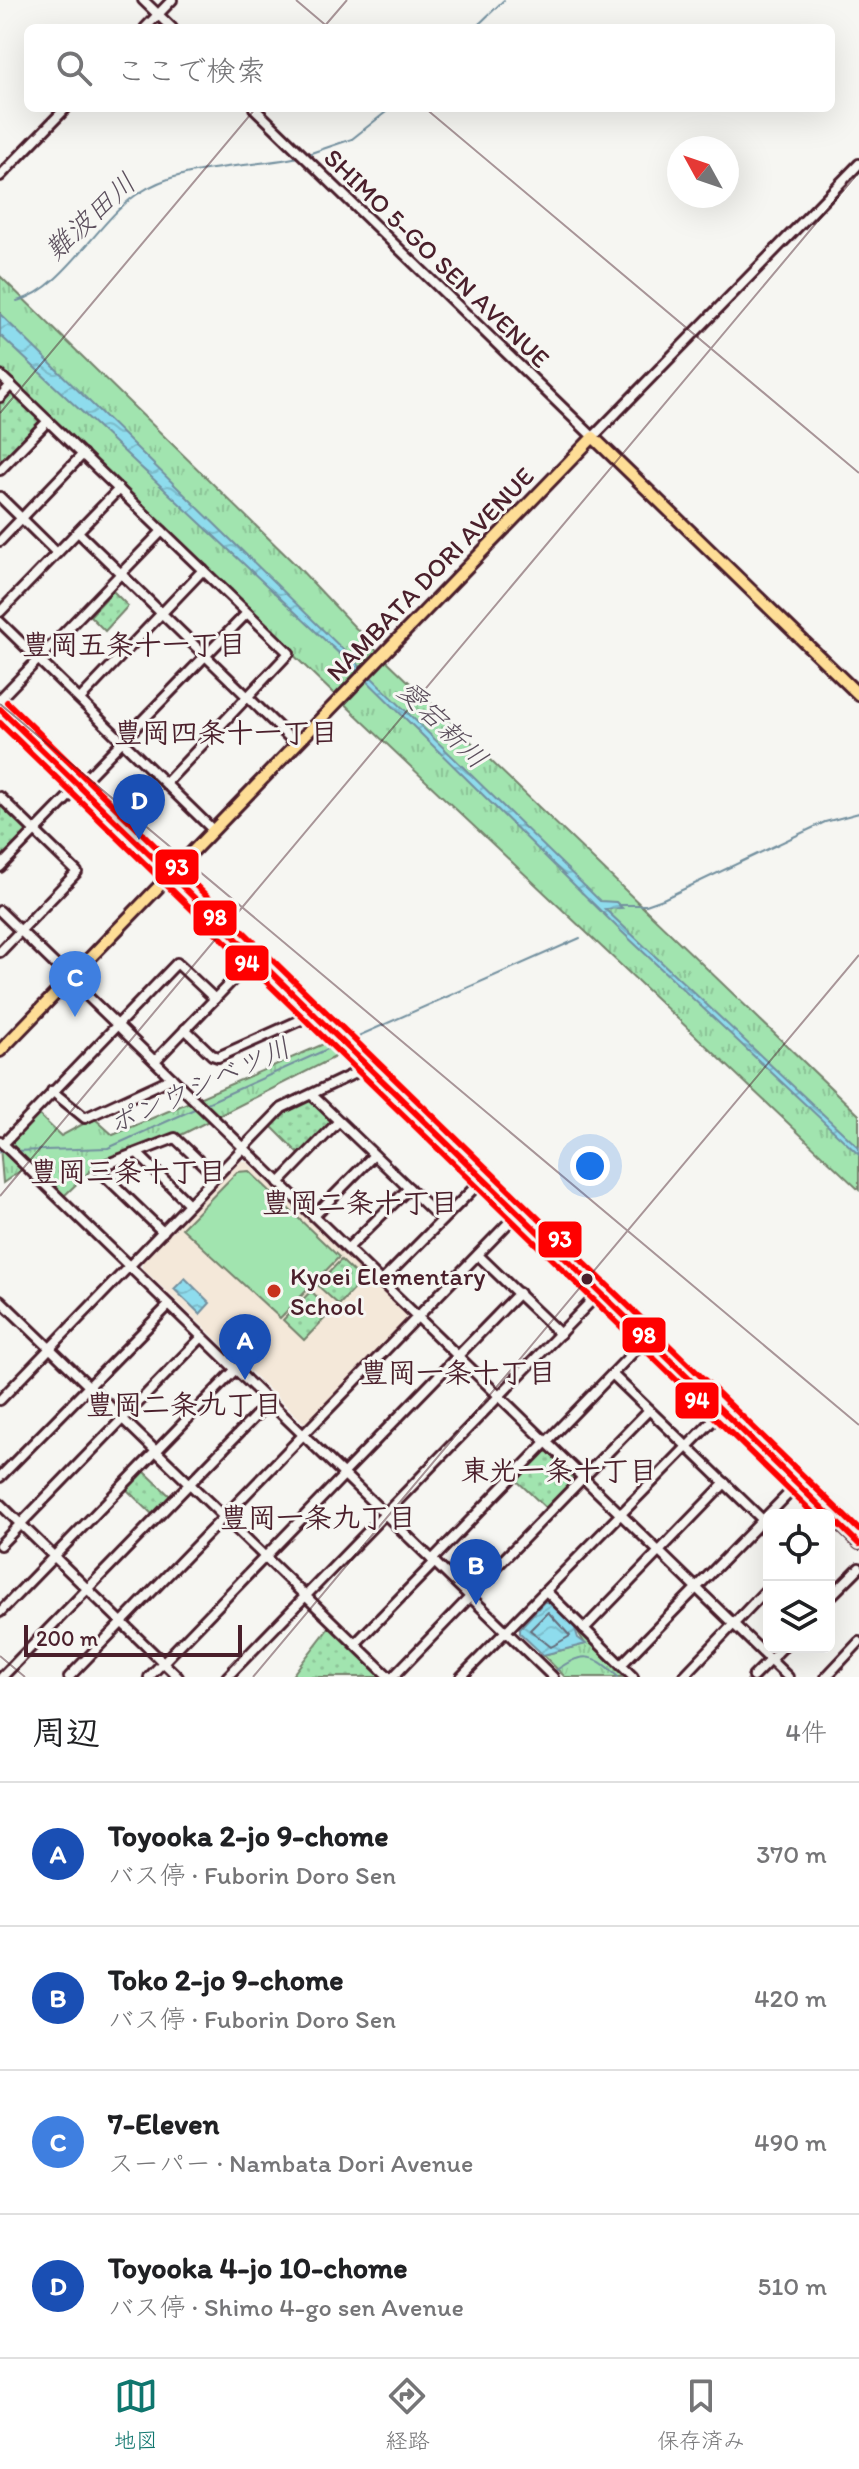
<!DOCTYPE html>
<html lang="ja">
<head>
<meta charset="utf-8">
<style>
	:root { --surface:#fff; --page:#f6f6f6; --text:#202124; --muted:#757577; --line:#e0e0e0; --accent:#0f766e }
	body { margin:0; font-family:Itim,"Klee One",sans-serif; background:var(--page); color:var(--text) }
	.controls { position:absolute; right:24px; bottom:24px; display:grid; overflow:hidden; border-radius:12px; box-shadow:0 8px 32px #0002 }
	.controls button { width:72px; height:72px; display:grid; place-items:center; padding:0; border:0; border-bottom:2px solid var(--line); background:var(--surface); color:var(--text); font:40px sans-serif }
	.compass { position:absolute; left:667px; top:136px; width:72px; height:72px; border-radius:50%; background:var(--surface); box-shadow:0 8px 32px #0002; rotate:310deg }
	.scale { position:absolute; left:24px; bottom:20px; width:218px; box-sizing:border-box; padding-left:8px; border:4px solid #4a1f2b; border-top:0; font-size:22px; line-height:28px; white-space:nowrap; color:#4a1f2b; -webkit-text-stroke:6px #f6f6f2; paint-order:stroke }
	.you { position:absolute; left:590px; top:1166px; width:28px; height:28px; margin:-20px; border:6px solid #fff; border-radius:50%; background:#1a73e8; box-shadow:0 0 0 12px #1a73e833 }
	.badge { display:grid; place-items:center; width:52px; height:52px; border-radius:50%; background:var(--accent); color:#fff; font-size:26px; font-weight:700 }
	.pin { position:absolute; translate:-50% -66px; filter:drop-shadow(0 2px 4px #0008) }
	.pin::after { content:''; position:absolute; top:42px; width:28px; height:24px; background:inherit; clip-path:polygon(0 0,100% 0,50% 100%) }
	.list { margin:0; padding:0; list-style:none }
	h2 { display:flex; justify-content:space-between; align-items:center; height:104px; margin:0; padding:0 32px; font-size:34px }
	h2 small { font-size:26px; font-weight:400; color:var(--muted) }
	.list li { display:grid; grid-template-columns:52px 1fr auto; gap:24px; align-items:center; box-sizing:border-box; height:144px; padding:0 32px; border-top:2px solid var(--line) }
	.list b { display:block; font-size:30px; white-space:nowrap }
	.list p { margin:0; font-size:26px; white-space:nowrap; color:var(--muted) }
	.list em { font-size:26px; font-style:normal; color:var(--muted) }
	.icon { flex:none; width:44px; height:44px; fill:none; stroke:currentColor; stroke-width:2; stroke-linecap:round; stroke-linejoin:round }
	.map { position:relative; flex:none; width:859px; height:1677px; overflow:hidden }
	.search { position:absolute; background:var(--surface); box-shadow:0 8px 32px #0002; left:24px; right:24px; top:24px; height:88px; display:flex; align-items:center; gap:20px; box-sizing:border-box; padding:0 28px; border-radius:12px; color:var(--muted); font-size:30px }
	.sheet { height:680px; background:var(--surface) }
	nav { display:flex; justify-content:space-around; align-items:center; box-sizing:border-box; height:112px; border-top:2px solid var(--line); background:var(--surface); font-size:22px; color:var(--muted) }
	nav a { display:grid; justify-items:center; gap:4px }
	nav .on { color:var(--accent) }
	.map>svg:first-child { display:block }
</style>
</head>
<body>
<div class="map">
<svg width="859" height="1677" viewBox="0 0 859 1677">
	<defs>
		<pattern id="grass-tufts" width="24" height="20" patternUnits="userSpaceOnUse" patternTransform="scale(2)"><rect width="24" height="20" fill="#a1e4af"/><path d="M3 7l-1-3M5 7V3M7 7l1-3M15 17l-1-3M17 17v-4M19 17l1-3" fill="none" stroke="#8cc397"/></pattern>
		<pattern id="park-dots" width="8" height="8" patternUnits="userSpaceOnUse" patternTransform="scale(2)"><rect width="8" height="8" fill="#a1e4af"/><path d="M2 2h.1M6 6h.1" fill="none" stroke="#8cc397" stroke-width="1.8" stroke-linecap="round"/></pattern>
		<pattern id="water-waves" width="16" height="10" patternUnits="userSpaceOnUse" patternTransform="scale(2)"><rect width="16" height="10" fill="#8edced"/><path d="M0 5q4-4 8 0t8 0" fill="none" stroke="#7cbccb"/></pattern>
	</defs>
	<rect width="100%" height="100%" fill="#f6f6f2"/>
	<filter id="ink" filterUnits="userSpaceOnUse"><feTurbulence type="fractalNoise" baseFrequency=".0125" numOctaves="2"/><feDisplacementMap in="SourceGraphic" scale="16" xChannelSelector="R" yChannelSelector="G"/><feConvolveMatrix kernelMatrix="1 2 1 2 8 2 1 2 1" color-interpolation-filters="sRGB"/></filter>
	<g filter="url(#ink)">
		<path fill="#f4e8d9" d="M241,1161H246L406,1314V1321L308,1422L304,1423L142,1268V1263Z"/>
		<g fill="url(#grass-tufts)" stroke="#76826d" stroke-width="2">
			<path d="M0,276L298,567L383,657L859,1115V1190L336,696L0,372Z"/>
			<path d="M326,1043L339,1055L175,1138L100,1171L94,1167L64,1196L7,1141L36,1112L61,1136L94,1118L113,1135Z"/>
			<path d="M0,1146L24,1168L3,1183Z"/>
			<path d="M574,1625L628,1677H565L543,1655L585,1644Z"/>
		</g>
		<g fill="url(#park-dots)" stroke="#76826d" stroke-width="2">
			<path d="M8,388L42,419L3,461L0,457V397Z"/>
			<path d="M113,591L128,606L105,631L90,616Z"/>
			<path d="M0,801L30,829L0,860Z"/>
			<path d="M309,1098L334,1121L301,1156L270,1125L283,1111Z"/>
			<path d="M341,1260L362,1280L339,1305L317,1285Z"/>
			<path d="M311,1291L332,1311L304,1340L283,1320Z"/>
			<path d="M541,1452H548L572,1475L573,1482L547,1509L516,1480Z"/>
			<path d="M143,1470L171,1497L153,1515L126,1489Z"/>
			<path d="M331,1625L384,1677H291Z"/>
		</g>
		<path fill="#a1e4af" stroke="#76826d" stroke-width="2" d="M249,1171L339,1257L280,1318L182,1228L237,1172Z"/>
		<g fill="url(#water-waves)" stroke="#73909f" stroke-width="2">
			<path d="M0,314L600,901L616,902L622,908L605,909L859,1148V1155L621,931L345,659L0,335Z"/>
			<path d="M185,1278L210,1303L200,1314L174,1289Z"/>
			<path d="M544,1602H550L574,1625L578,1638L586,1644L543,1655L520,1633V1628Z"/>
		</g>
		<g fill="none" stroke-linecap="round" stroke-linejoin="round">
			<path stroke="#656b79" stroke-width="2" d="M548,1612L570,1636L551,1647L530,1630Z"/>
			<g stroke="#73909f" stroke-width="2">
				<path d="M475,28L504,0"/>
				<path d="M308,154L352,139L391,108"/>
				<path d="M17,301C63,290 97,222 136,195C182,163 245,169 298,157"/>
				<path d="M620,905H646L663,899L825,822L859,813"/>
				<path d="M347,1041L580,938"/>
				<path d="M205,1104L341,1043"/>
				<path d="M14,1151L108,1148L199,1107"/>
				<path d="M0,1152L8,1151"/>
				<path d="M552,1673C582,1652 591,1651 618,1677"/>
			</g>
			<g stroke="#4a1f2b" stroke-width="14">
				<g id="minor">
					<path d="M143,0L172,28"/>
					<path d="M145,28L172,0"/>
					<path d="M254,108L593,437L859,164"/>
					<path d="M0,176L66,108"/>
					<path d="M0,375L289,653L166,783"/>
					<path d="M0,397L11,385"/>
					<path d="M0,470L48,421"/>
					<path d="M0,497L57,553"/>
					<path d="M78,532L295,743"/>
					<path d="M0,541L83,454"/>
					<path d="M0,612L119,489"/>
					<path d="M0,622L212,829"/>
					<path d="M0,699L162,531"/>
					<path d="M80,699L203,570"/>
					<path d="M0,709L859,1544"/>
					<path d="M0,797L77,872L0,952"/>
					<path d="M0,867L247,613"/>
					<path d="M0,911L788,1677"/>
					<path d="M185,1029L212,1055L218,1057L314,1014"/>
					<path d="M155,1061L255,957"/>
					<path d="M52,1091L85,1118L172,1078"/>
					<path d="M312,1095L442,1220"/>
					<path d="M0,1141L553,1677"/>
					<path d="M3,1144L177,963L215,999"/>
					<path d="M138,1154L189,1204"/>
					<path d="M279,1183L339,1121"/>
					<path d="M314,1216L374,1155"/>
					<path d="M163,1232L100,1171L105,1165L175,1138L216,1177"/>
					<path d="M348,1248L409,1188"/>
					<path d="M478,1255L560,1334"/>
					<path d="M381,1282L483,1179"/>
					<path d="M0,1300L389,1677"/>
					<path d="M612,1374L769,1526"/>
					<path d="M0,1400L282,1108L368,1067"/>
					<path d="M343,1474L519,1293"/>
					<path d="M0,1477L169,1305"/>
					<path d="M0,1504L178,1677"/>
					<path d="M0,1545L202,1337"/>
					<path d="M432,1560L647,1338"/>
					<path d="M546,1591L633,1677"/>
					<path d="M469,1595L649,1410"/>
					<path d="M829,1598L859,1568"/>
					<path d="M0,1612L236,1369"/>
					<path d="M584,1629L725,1483"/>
					<path d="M355,1644L435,1562"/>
					<path d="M621,1665L798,1484"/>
					<path d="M2,1677L269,1402"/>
					<path d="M69,1677L518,1213"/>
					<path d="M149,1677L344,1475"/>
					<path d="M227,1677L600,1292"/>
					<path d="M393,1677L470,1597"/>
					<path d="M461,1677L722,1411"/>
					<path d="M683,1677L769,1587"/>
					<path d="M753,1677L783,1647"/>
					<path d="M826,1677L859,1642"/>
				</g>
			</g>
			<g stroke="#4a1f2b" stroke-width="16">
				<path id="major" d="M0,1051L593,437L859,695"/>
			</g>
			<use href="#minor" stroke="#f6f6f2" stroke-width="8"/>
			<use href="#major" stroke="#fedd96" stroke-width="10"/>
			<g stroke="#f6f6f2" stroke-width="12">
				<path id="bus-1" d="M0,709L859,1544"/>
			</g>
			<g stroke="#f6f6f2" stroke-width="12">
				<path id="bus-2" d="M0,723L815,1515"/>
			</g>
			<g stroke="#f6f6f2" stroke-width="12">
				<path id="bus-3" d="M7,702L859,1530"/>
			</g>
			<use href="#bus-1" stroke="#f00" stroke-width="6"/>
			<use href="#bus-2" stroke="#f00" stroke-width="6"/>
			<use href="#bus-3" stroke="#f00" stroke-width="6"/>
		</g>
	</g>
	<path fill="none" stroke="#4a1f2b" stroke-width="2" stroke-opacity="0.45" d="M296,0L329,28M323,28L347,0M425,108L859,473M0,413L256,108M0,704L859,1425M0,1196L859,172M0,1656L25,1677M253,1677L859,955"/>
	<circle fill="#4a1f2b" stroke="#f6f6f2" stroke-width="3" cx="587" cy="1279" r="7"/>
	<circle fill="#c8321e" stroke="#f6f6f2" stroke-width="3" cx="274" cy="1291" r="8"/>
	<g text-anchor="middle" stroke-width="6" stroke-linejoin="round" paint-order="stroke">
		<g font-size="26" fill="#4a1f2b" stroke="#f6f6f2">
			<text transform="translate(437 258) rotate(44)" y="9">SHIMO 5-GO SEN AVENUE</text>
			<text transform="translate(430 574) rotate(-46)" y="9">NAMBATA DORI AVENUE</text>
		</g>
		<g font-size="26" fill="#4a1f2b" stroke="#f6f6f2" text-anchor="start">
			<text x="290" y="1285">Kyoei Elementary<tspan x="290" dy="30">School</tspan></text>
		</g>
		<g font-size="28" font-style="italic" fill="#5b4e5c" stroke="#f6f6f2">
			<text transform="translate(90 216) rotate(-43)" y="10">難波田川</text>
			<text transform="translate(443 724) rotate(44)" y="10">愛宕新川</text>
			<text transform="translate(199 1085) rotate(-24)" y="10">ポンウシベツ川</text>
		</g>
		<g font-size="28" font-weight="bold" fill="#4a1f2b" stroke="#f6f6f2">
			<text x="134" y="654">豊岡五条十一丁目</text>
			<text x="226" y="742">豊岡四条十一丁目</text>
			<text x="128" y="1181">豊岡三条十丁目</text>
			<text x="360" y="1212">豊岡二条十丁目</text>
			<text x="458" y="1382">豊岡一条十丁目</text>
			<text x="184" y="1414">豊岡二条九丁目</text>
			<text x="559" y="1480">東光一条十丁目</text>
			<text x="318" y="1527">豊岡一条九丁目</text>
		</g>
	</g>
	<g stroke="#f6f6f2" stroke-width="3">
		<rect x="154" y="848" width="46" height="38" rx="8" fill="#f00"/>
		<rect x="192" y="899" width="46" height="38" rx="8" fill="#f00"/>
		<rect x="224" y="944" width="46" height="38" rx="8" fill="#f00"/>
		<rect x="537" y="1220" width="46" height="39" rx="8" fill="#f00"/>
		<rect x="621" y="1316" width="46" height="38" rx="8" fill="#f00"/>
		<rect x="674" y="1381" width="46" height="39" rx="8" fill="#f00"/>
	</g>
	<g font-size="22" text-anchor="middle" font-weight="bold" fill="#fff">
		<text x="177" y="875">93</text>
		<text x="215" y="925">98</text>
		<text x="247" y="971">94</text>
		<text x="560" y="1247">93</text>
		<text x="644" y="1343">98</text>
		<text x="697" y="1408">94</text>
	</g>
</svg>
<div class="controls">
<button><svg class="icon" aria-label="locate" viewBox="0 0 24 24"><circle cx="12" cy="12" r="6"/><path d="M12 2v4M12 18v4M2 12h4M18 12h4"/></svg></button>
<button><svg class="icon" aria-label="layers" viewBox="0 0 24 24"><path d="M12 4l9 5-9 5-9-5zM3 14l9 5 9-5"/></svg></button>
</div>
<svg class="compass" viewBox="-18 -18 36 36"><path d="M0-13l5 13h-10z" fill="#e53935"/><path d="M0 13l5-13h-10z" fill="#757577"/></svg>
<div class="scale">200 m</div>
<div class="you"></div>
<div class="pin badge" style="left:245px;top:1380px;background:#1a4fb4">A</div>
<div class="pin badge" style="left:476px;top:1605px;background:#1a4fb4">B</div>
<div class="pin badge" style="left:75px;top:1017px;background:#3f7fe0">C</div>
<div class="pin badge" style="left:139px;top:840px;background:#1a4fb4">D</div>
<div class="search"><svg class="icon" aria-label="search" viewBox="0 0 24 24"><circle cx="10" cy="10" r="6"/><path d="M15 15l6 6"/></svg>ここで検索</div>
</div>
<section class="sheet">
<h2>周辺<small>4件</small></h2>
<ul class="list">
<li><span class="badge" style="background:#1a4fb4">A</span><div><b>Toyooka 2-jo 9-chome</b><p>バス停 · Fuborin Doro Sen</p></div><em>370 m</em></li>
<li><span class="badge" style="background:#1a4fb4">B</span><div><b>Toko 2-jo 9-chome</b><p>バス停 · Fuborin Doro Sen</p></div><em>420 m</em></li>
<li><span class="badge" style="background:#3f7fe0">C</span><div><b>7-Eleven</b><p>スーパー · Nambata Dori Avenue</p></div><em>490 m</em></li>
<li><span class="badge" style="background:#1a4fb4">D</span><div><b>Toyooka 4-jo 10-chome</b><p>バス停 · Shimo 4-go sen Avenue</p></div><em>510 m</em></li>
</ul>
</section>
<nav>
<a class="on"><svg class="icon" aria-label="map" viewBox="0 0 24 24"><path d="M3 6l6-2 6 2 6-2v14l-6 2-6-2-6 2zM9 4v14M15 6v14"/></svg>地図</a>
<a><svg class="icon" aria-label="directions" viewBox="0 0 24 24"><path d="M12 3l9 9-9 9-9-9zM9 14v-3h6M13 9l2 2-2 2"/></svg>経路</a>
<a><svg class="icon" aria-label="saved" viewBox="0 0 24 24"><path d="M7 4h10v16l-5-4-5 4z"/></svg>保存済み</a>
</nav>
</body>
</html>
